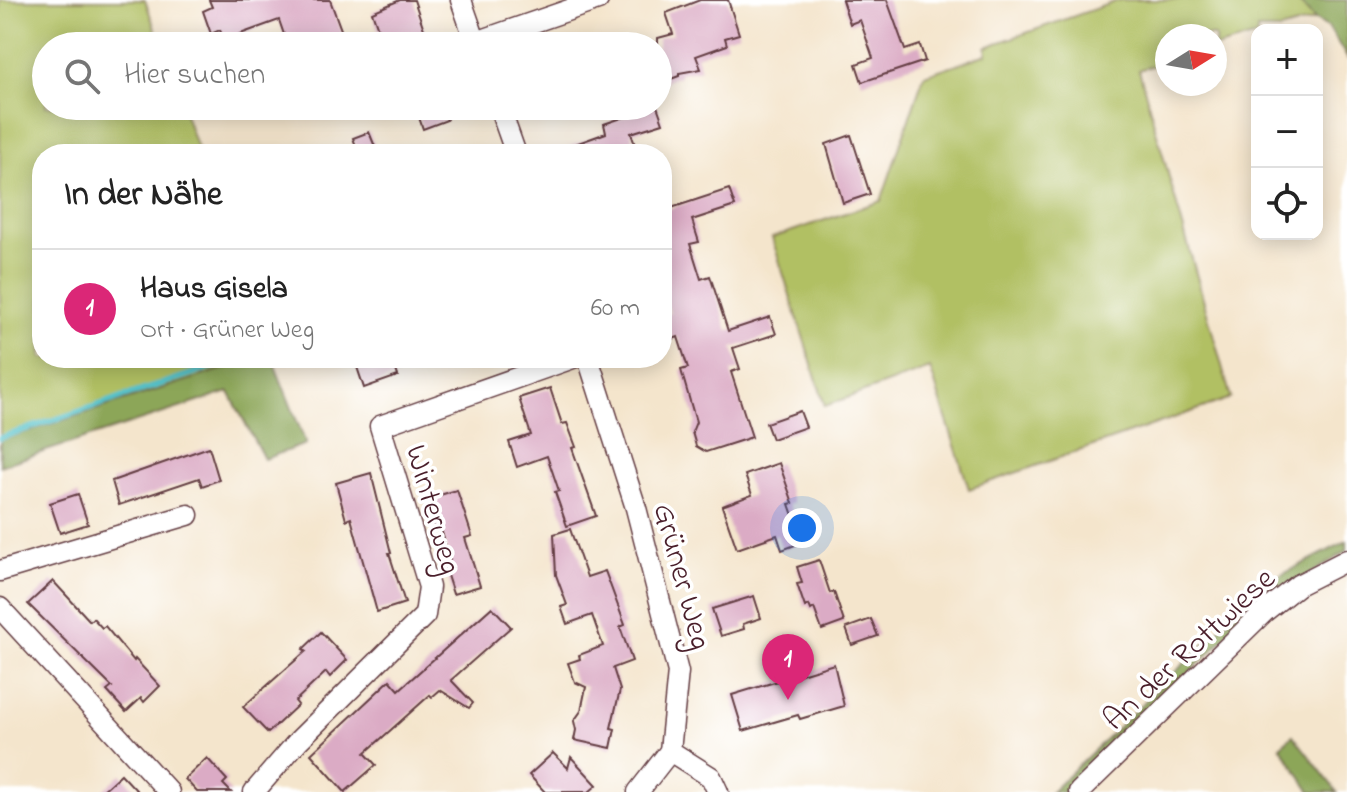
<!DOCTYPE html>
<html lang="de">
<head>
<meta charset="utf-8">
<style>
	:root { --surface:#fff; --page:#f2f2f2; --text:#222; --muted:#767676; --line:#e0e0e0; --accent:#db2777 }
	body { margin:0; font-family:"Indie Flower",sans-serif; background:var(--page); color:var(--text) }
	.controls { position:absolute; right:24px; top:24px; display:grid; overflow:hidden; border-radius:16px; box-shadow:0 4px 20px #0003 }
	.controls button { width:72px; height:72px; display:grid; place-items:center; padding:0; border:0; border-bottom:2px solid var(--line); background:var(--surface); color:var(--text); font:40px sans-serif }
	.compass { position:absolute; left:1155px; top:24px; width:72px; height:72px; border-radius:50%; background:var(--surface); box-shadow:0 4px 20px #0003; rotate:79deg }
	.you { position:absolute; left:802px; top:528px; width:28px; height:28px; margin:-20px; border:6px solid #fff; border-radius:50%; background:#1a73e8; box-shadow:0 0 0 12px #1a73e833 }
	.badge { display:grid; place-items:center; width:52px; height:52px; border-radius:50%; background:var(--accent); color:#fff; font-size:26px; font-weight:700 }
	.pin { position:absolute; translate:-50% -66px; filter:drop-shadow(0 2px 4px #0008) }
	.pin::after { content:''; position:absolute; top:42px; width:28px; height:24px; background:inherit; clip-path:polygon(0 0,100% 0,50% 100%) }
	.list { margin:0; padding:0; list-style:none }
	h2 { display:flex; justify-content:space-between; align-items:center; height:104px; margin:0; padding:0 32px; font-size:34px }
	h2 small { font-size:26px; font-weight:400; color:var(--muted) }
	.list li { display:grid; grid-template-columns:52px 1fr auto; gap:24px; align-items:center; box-sizing:border-box; height:120px; padding:0 32px; border-top:2px solid var(--line) }
	.list b { display:block; font-size:30px; white-space:nowrap }
	.list p { margin:0; font-size:26px; white-space:nowrap; color:var(--muted) }
	.list em { font-size:26px; font-style:normal; color:var(--muted) }
	.icon { flex:none; width:44px; height:44px; fill:none; stroke:currentColor; stroke-width:2; stroke-linecap:round; stroke-linejoin:round }
	.map { position:relative; flex:none; width:1347px; height:792px; overflow:hidden }
	.search { position:absolute; background:var(--surface); box-shadow:0 4px 20px #0003; left:32px; top:32px; width:640px; height:88px; display:flex; align-items:center; gap:20px; box-sizing:border-box; padding:0 28px; border-radius:44px; color:var(--muted); font-size:30px }
	.panel { position:absolute; background:var(--surface); box-shadow:0 4px 20px #0003; left:32px; top:144px; width:640px; height:224px; border-radius:32px }
	.map>svg:first-child { display:block }
</style>
</head>
<body>
<div class="map">
<svg width="1347" height="792" viewBox="0 0 1347 792">
	<rect width="100%" height="100%" fill="#fff"/>
	<filter id="ink" filterUnits="userSpaceOnUse"><feTurbulence type="fractalNoise" baseFrequency=".0125" numOctaves="2"/><feDisplacementMap in="SourceGraphic" scale="16" xChannelSelector="R" yChannelSelector="G"/><feConvolveMatrix kernelMatrix="1 2 1 2 8 2 1 2 1" color-interpolation-filters="sRGB"/></filter>
	<filter id="wash" filterUnits="userSpaceOnUse"><feTurbulence type="fractalNoise" baseFrequency=".006" numOctaves="4" result="noise"/><feDisplacementMap in="SourceGraphic" scale="32" xChannelSelector="R" yChannelSelector="G"/><feGaussianBlur stdDeviation="1.8" result="paint"/><feColorMatrix in="noise" values="0 0 0 0 0 0 0 0 0 0 0 0 0 0 0 0 0 1.4 0 .05"/><feComposite in="paint" operator="in"/></filter>
	<g filter="url(#wash)">
		<rect width="100%" height="100%" fill="#f4e5cc"/>
		<g fill="#b1c063" stroke="#7e7047" stroke-width="2">
			<path d="M0,0H145L161,46H46V106H182L199,154H42V358H258L0,440Z"/>
			<path d="M1120,0H1291C1303,3 1308,10 1315,20L1280,30H1257V36L1215,48V36H1167V61L1139,70L1231,398L969,489L930,368L825,406L772,238L881,201L924,75L987,54L986,47Z"/>
		</g>
		<g fill="#8ca659" stroke="#6b6242" stroke-width="2">
			<path d="M1291,0H1347V58L1329,28L1315,20L1299,2Z"/>
			<path d="M258,358H272L306,444L264,459L229,392L0,466V440Z"/>
			<path d="M1347,541V551L1258,606L1066,792H1051L1253,597L1281,575Z"/>
			<path d="M1293,735L1337,792H1311L1280,746Z"/>
		</g>
		<g fill="none" stroke-linecap="round" stroke-linejoin="round">
			<path stroke="#54c2cb" stroke-width="6" d="M0,438L239,358"/>
		</g>
		<g id="blocks">
			<g fill="#dbabc5">
				<path d="M209,0H330L347,46H288L279,20L224,40L220,30L211,34L203,11L212,7Z"/>
				<path d="M400,0H414L427,38L415,42L417,46H384L372,12Z"/>
				<path d="M700,0H728L739,34L725,38L727,45L696,56L701,69L679,73V76L663,82L658,67V38L673,34L666,13Z"/>
				<path d="M842,0H887L905,50L920,45L925,61L862,82L856,64L873,58L860,20L850,24Z"/>
				<path d="M415,106H442L447,120L423,129Z"/>
				<path d="M657,106L663,123L631,133L638,154H553V152L606,133L604,124Z"/>
				<path d="M369,132L378,154H359L353,138Z"/>
				<path d="M851,135L870,194L843,203L826,144Z"/>
				<path d="M729,189L735,206L692,220L699,242L690,244L701,279L710,276L728,331L770,317L776,334L733,348L740,369L731,372L752,437L706,452L696,446L692,432L696,422L681,370L688,368L678,337L673,339L665,315L670,313L662,287V211Z"/>
				<path d="M354,358H392L398,376L364,388Z"/>
				<path d="M550,388L562,424L567,423L576,447L572,448L596,516L567,526L555,492L559,491L547,456L517,467L509,442L531,435L519,398Z"/>
				<path d="M800,411L806,427L772,439L766,423Z"/>
				<path d="M209,447L219,480L202,486L199,478L119,505L112,481Z"/>
				<path d="M779,463L793,503L789,504L796,524L791,526L798,544L782,550L777,535L737,549L722,506L752,495L745,475Z"/>
				<path d="M371,473L391,553H389L405,603L377,612L351,518L346,520L336,483Z"/>
				<path d="M457,490L472,536L465,538L480,586L453,594L443,563L450,560L441,529L435,531L426,499Z"/>
				<path d="M78,494L88,524L60,533L50,503Z"/>
				<path d="M570,529L587,577L605,571L625,625L620,627L632,661L613,668L620,690L611,728L615,729L611,748L574,740L576,730L574,721L581,711L586,687L575,682L568,663L580,659L579,655L603,646L592,615L567,624L561,607L567,605L556,575L554,534Z"/>
				<path d="M819,560L830,593L834,592L844,622L822,630L814,608L811,610L809,605L805,607L797,584L802,583L797,567Z"/>
				<path d="M53,581L90,621L93,618L102,628L105,626L134,661L135,659L160,686L144,702L141,698L126,712L107,691L112,687L28,604Z"/>
				<path d="M754,596L761,618L743,624L744,629L721,636L712,609Z"/>
				<path d="M492,607L511,627L451,680L473,703L469,708L440,690L432,697L430,695L365,753L376,765L345,792L311,754L390,680L399,690Z"/>
				<path d="M871,619L878,636L852,645L846,628Z"/>
				<path d="M321,632L347,660L330,677L326,672L295,701L298,705L268,733L243,707L306,651L303,649Z"/>
				<path d="M834,664L844,706L800,719L798,715L743,731L732,695Z"/>
				<path d="M553,753L568,768L571,757L597,785L589,792H545L529,775Z"/>
				<path d="M207,758L227,780L223,784L231,792H197L185,779Z"/>
				<path d="M121,774L138,792H101Z"/>
			</g>
		</g>
	</g>
	<g filter="url(#ink)">
		<use href="#blocks" fill-opacity="0" stroke="#643d43" stroke-width="2"/>
		<g fill="none" stroke-linecap="round" stroke-linejoin="round">
			<g stroke="#643d43" stroke-width="23">
				<g id="minor">
					<path d="M461,0L477,46"/>
					<path d="M476,42L598,0"/>
					<path d="M499,106L516,154"/>
					<path d="M588,358L636,508L678,672L670,751L711,777L718,792"/>
					<path d="M0,571L188,515"/>
					<path d="M0,608L169,792"/>
					<path d="M254,792L298,741L425,615L429,587L380,426L573,358"/>
					<path d="M638,792L670,751"/>
					<path d="M1079,792L1264,612L1298,585L1347,560"/>
				</g>
			</g>
			<use href="#minor" stroke="#fff" stroke-width="20"/>
		</g>
	</g>
	<g text-anchor="middle" stroke-width="7" stroke-linejoin="round" paint-order="stroke">
		<g font-size="32" fill="#4a1f2b" stroke="#fff">
			<text transform="translate(435 509) rotate(74)" y="11">Winterweg</text>
			<text transform="translate(684 576) rotate(75)" y="11">Grüner Weg</text>
			<text transform="translate(1188 648) rotate(-43)" y="11">An der Rottwiese</text>
		</g>
	</g>
</svg>
<div class="controls">
<button>+</button>
<button>−</button>
<button><svg class="icon" aria-label="locate" viewBox="0 0 24 24"><circle cx="12" cy="12" r="6"/><path d="M12 2v4M12 18v4M2 12h4M18 12h4"/></svg></button>
</div>
<svg class="compass" viewBox="-18 -18 36 36"><path d="M0-13l5 13h-10z" fill="#e53935"/><path d="M0 13l5-13h-10z" fill="#767676"/></svg>
<div class="you"></div>
<div class="pin badge" style="left:788px;top:700px">1</div>
<div class="search"><svg class="icon" aria-label="search" viewBox="0 0 24 24"><circle cx="10" cy="10" r="6"/><path d="M15 15l6 6"/></svg>Hier suchen</div>
<section class="panel">
<h2>In der Nähe<small></small></h2>
<ul class="list">
<li><span class="badge">1</span><div><b>Haus Gisela</b><p>Ort · Grüner Weg</p></div><em>60 m</em></li>
</ul>
</section>
</div>
</body>
</html>
